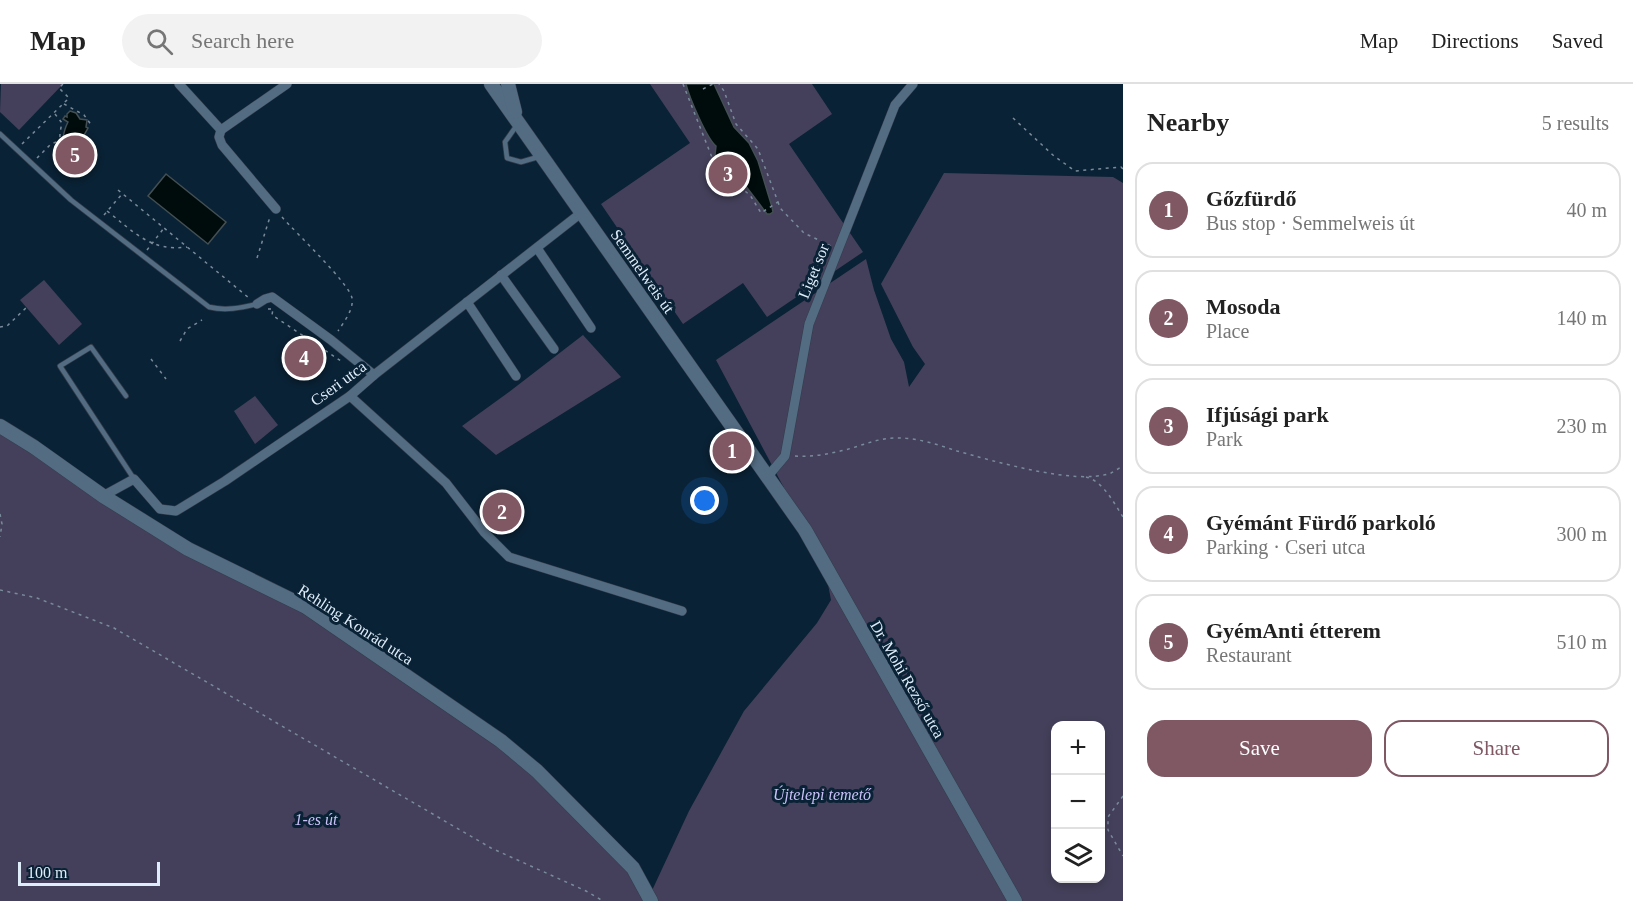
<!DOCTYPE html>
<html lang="en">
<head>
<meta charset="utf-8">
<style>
	:root { --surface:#fff; --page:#f2f2f2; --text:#222; --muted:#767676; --line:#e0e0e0; --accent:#7f5864 }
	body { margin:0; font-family:Georgia,serif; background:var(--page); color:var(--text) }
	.controls { position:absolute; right:18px; bottom:18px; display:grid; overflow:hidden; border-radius:12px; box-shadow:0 3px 9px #0003 }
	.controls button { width:54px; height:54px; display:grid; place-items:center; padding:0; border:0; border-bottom:2px solid var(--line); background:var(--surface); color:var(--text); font:30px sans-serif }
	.scale { position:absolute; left:18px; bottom:15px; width:142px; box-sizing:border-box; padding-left:6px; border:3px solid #dfedfa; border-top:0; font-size:16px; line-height:21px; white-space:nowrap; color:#dfedfa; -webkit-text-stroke:4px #0a2235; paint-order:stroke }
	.you { position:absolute; left:705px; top:417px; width:21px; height:21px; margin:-15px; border:4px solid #fff; border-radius:50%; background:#1a73e8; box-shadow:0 0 0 9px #1a73e833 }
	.badge { display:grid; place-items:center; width:39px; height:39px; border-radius:50%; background:var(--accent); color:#fff; font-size:20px; font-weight:700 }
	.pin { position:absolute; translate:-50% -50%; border:3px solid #fff; box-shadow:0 2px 6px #0006 }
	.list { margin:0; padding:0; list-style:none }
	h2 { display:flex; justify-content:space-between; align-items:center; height:78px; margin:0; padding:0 24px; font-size:26px }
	h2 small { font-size:20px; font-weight:400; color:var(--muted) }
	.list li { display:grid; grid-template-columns:39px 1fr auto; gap:18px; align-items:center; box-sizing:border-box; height:96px; margin:0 12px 12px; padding:0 12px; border:2px solid var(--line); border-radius:18px }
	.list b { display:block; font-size:22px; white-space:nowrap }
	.list p { margin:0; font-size:20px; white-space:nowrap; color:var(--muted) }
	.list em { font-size:20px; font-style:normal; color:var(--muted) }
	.actions { display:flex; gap:12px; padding:18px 24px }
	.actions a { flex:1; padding:14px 0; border:2px solid var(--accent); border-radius:18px; text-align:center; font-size:21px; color:var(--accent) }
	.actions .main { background:var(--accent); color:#fff }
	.icon { flex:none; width:33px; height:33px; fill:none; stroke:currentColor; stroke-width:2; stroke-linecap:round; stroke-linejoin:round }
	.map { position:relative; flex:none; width:1123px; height:817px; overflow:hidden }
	header { display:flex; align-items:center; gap:36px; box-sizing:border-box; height:84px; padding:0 30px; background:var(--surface); border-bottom:2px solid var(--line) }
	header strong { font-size:28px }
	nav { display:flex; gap:33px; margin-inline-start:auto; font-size:21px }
	.search { width:420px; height:54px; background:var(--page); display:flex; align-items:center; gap:15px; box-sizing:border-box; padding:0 21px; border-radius:33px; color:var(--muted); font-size:22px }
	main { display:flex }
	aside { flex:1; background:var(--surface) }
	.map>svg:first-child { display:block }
</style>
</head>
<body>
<header>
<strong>Map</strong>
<div class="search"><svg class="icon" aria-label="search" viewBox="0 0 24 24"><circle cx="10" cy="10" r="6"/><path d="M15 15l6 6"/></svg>Search here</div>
<nav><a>Map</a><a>Directions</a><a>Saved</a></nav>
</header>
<main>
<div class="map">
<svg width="1123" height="817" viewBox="0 0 1123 817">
	<rect width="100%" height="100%" fill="#0a2235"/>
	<g fill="#44405b" fill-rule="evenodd">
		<path d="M1,0H63L19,46L0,28Z"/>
		<path d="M650,0H812L832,30L789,60L863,168L767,233L743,199L683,240L601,120L690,59Z"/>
		<path d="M944,89L1113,93L1123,99V817H0V342L103,412L258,499L501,657L600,750L649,813L689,727L744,627L817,539L831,516L824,479L716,276L866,175L874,206L891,255L904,278L909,303L925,280L913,263L881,200ZM1056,642H1100V794H1056Z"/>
		<path d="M44,196L82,240L59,261L20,216Z"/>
		<path d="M583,251L621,293L496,371L462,342L509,308Z"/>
		<path d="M255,312L278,341L255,360L234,327Z"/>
	</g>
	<g fill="#000b0c" stroke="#434f53" stroke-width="1.5">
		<path d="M686,0H714L734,43L749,59L758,77L772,123L773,128L770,130H767L745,101L720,79L715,71L716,62C707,55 689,13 686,0Z"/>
		<path d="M70,27L76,29L80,35L87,36L86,43L88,44L79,60L75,57L66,62C61,55 64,46 68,38L63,35L65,32L67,33V30Z"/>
		<path d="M166,90L226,138L208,160L148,112Z"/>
	</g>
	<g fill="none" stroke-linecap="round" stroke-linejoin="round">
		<g stroke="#313d4c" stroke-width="6">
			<g id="lane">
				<path d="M517,41L505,58L507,74L521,78L538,73"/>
				<path d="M0,50L71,116L209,223C225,227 241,224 257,220"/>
				<path d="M126,312L91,263L60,282L134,395"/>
			</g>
		</g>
		<g stroke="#313d4c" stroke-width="10">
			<g id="street">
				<path d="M179,0L221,46"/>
				<path d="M221,46L219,53L222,61L276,125"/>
				<path d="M221,46L287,0"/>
				<path d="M537,164L591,244"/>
				<path d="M501,191L554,265"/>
				<path d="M467,218L516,292"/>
				<path d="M257,220L265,215L272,213L331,256L374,291"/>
				<path d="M350,312L446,399L484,448L509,473L682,527"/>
				<path d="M768,392L785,372L809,240L895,21L913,0"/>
				<path d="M103,412L134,395L160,425L176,427L225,397L350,312L374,291L581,129"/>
			</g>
		</g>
		<g stroke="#313d4c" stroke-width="15">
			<g id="secondary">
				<path d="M491,0L805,446L1015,817"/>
				<path d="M508,0L515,28"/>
				<path d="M0,342L34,363L103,412L188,465L306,523L501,657L537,687L633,784L651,817"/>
			</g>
		</g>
		<g stroke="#798b9b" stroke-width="1.5" stroke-dasharray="3 4.5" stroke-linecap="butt">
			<path d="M683,0L713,76L720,88L750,111L761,129L778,118L758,65L736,40L724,7L719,0"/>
			<path d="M703,5L713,0"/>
			<path d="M64,20L84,31L92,42"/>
			<path d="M55,30L62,39C58,56 59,58 71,70"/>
			<path d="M1013,34L1054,72L1075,87L1121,83L1123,85"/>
			<path d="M22,60L69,14L59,4L63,0"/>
			<path d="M37,74L51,60L59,57"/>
			<path d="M118,106L249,214"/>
			<path d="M778,118L780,124L804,149L831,162"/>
			<path d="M107,127C134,148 151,168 187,163"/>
			<path d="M104,131L122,110"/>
			<path d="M282,133C295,148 349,199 352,214C354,225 344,238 338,247"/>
			<path d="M147,166L164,144"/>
			<path d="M257,174L269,136L268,132"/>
			<path d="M268,225H273L272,231L341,277"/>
			<path d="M0,243L7,242L29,221"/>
			<path d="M180,257L187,245L202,236"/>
			<path d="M151,275L166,295"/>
			<path d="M795,372C809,373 823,371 836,368C858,364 877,353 899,354C918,354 939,361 957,367C994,377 1076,402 1111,389C1115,387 1119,384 1123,382"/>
			<path d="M1086,393C1103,397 1114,419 1123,433"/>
			<path d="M0,430L2,440L0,453"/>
			<path d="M0,506L37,514L114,544L491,764L586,807L603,817"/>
			<path d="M1123,712L1108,733V746L1123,772"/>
		</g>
		<use href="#lane" stroke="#536c82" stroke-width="4.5"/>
		<use href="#street" stroke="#536c82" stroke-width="9"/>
		<use href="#secondary" stroke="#536c82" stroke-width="14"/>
	</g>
	<g text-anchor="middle" stroke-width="6" stroke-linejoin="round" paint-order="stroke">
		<g font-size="16" fill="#dfedfa" stroke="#0a2235">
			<text transform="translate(643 187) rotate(55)" y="6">Semmelweis út</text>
			<text transform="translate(813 187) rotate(-68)" y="6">Liget sor</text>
			<text transform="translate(338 299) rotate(-36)" y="6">Cseri utca</text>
			<text transform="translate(356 540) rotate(33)" y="6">Rehling Konrád utca</text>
			<text transform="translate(908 595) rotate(60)" y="6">Dr. Mohi Rezső utca</text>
		</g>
		<g font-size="16" font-style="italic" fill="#cac2f9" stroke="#0a2235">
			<text x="822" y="716">Újtelepi temető</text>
			<text x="316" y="741">1-es út</text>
		</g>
	</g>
</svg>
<div class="controls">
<button>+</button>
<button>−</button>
<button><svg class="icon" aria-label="layers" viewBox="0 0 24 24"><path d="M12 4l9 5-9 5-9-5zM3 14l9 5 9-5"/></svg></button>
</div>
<div class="scale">100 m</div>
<div class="you"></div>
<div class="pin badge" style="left:732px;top:367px">1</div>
<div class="pin badge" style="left:502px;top:428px">2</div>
<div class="pin badge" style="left:728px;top:90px">3</div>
<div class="pin badge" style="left:304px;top:274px">4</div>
<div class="pin badge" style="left:75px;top:71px">5</div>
</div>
<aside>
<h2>Nearby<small>5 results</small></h2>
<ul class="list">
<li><span class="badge">1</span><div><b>Gőzfürdő</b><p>Bus stop · Semmelweis út</p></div><em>40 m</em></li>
<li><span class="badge">2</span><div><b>Mosoda</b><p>Place</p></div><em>140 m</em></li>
<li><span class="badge">3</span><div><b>Ifjúsági park</b><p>Park</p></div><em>230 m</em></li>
<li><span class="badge">4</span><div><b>Gyémánt Fürdő parkoló</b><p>Parking · Cseri utca</p></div><em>300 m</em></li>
<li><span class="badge">5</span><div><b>GyémAnti étterem</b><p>Restaurant</p></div><em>510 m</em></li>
</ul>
<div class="actions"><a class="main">Save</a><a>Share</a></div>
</aside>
</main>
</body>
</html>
